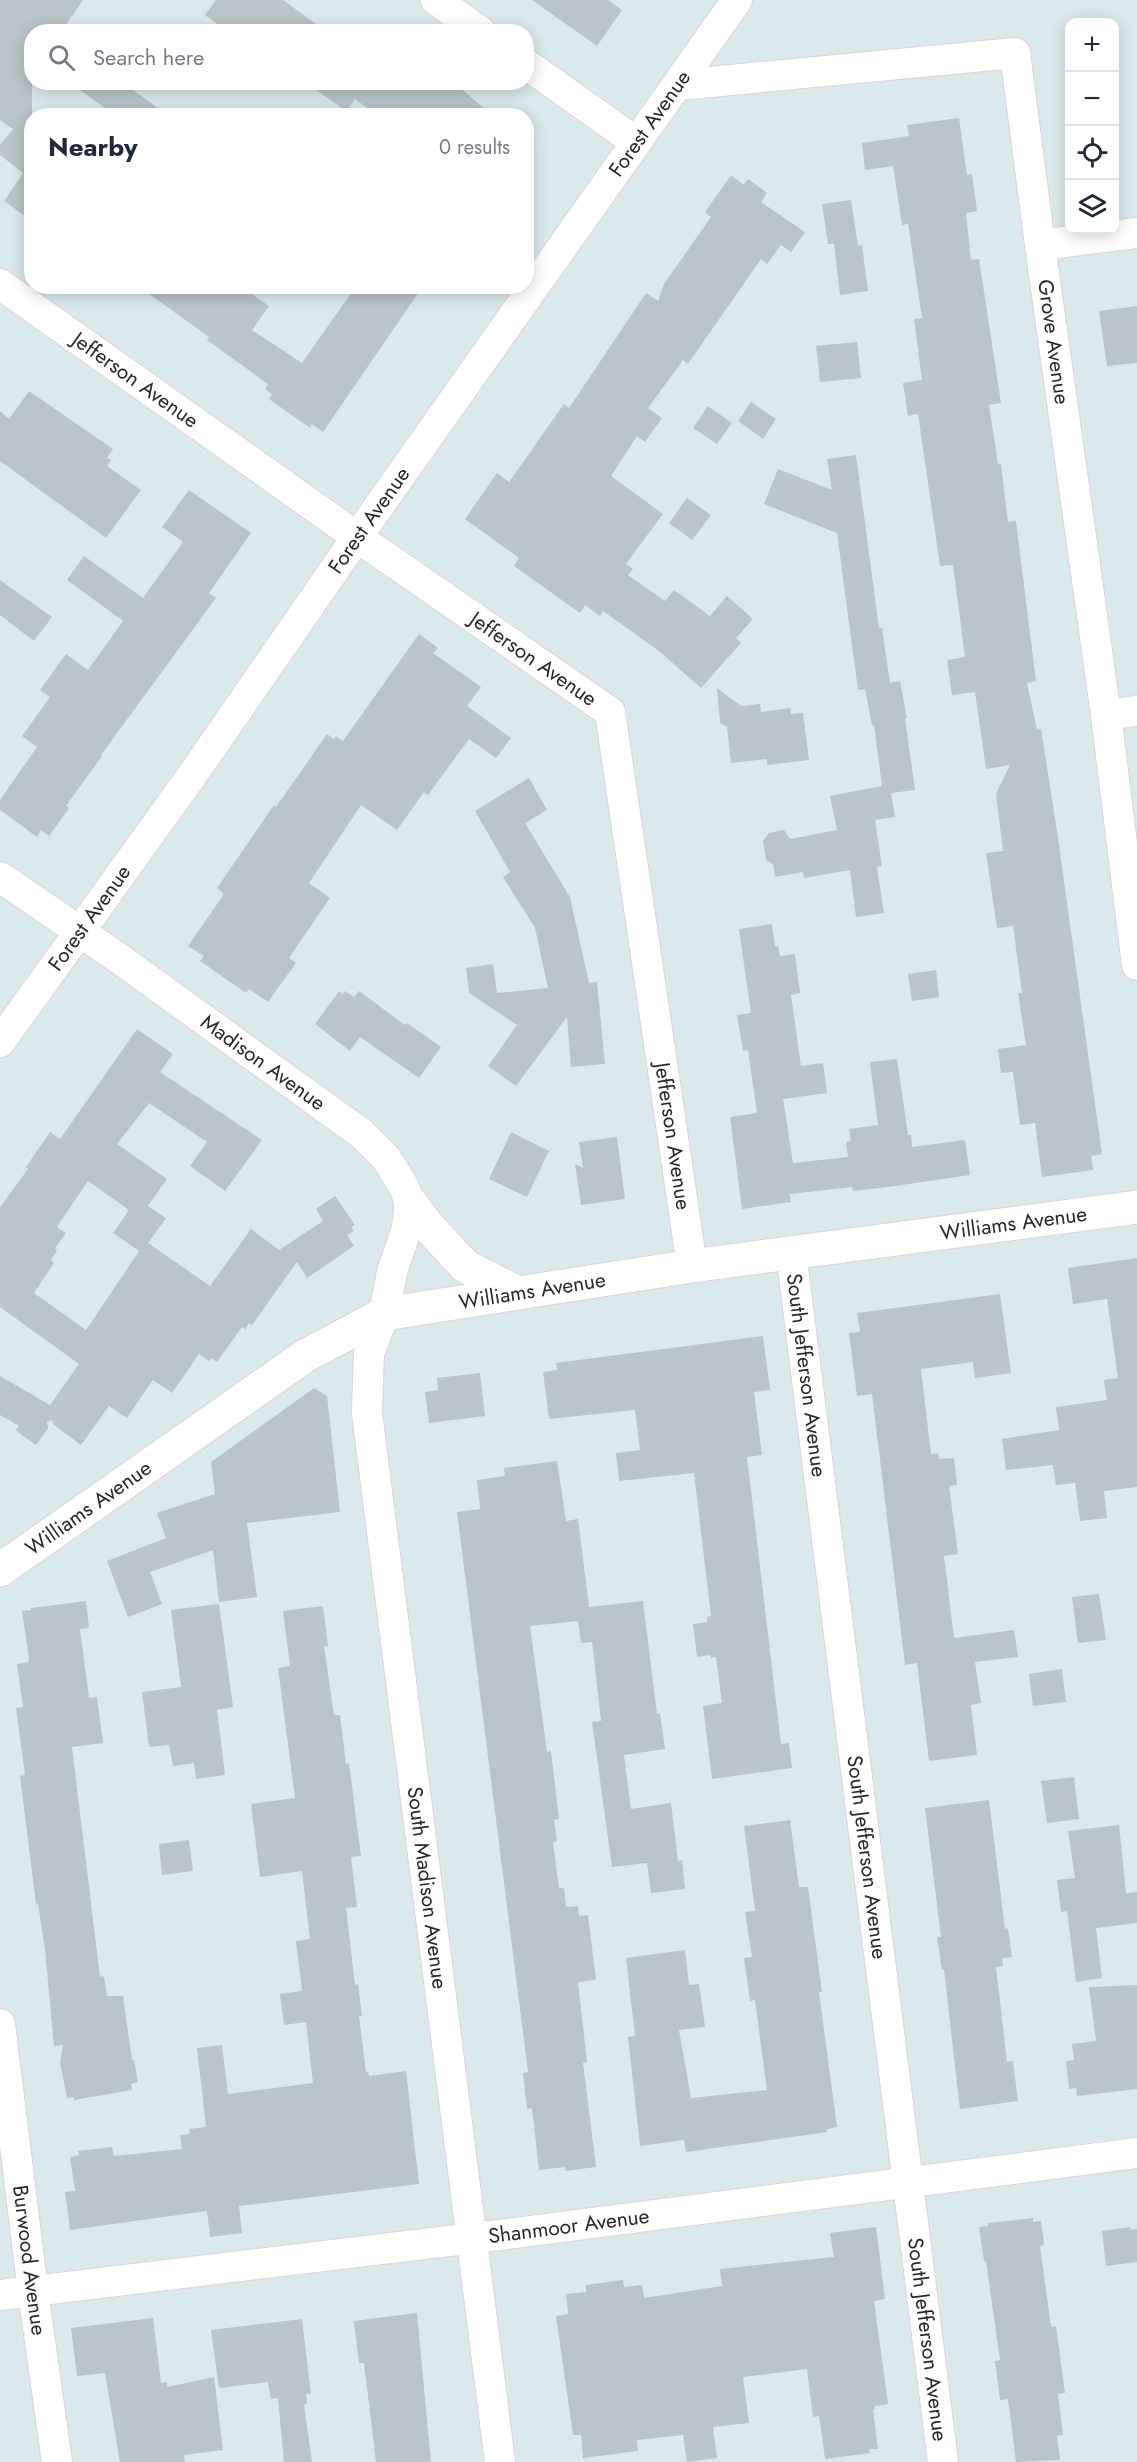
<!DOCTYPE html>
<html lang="en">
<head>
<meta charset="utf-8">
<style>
	:root { --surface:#fff; --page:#f6f6f7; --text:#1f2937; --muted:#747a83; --line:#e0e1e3 }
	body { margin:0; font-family:Jost,sans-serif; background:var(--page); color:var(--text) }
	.controls { position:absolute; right:18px; top:18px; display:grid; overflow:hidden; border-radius:12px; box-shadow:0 3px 15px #0003 }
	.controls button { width:54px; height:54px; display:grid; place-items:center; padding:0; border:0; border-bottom:2px solid var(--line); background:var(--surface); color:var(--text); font:30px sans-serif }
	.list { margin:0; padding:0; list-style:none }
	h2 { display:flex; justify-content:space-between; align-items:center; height:78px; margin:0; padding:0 24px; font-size:26px }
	h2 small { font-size:20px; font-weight:400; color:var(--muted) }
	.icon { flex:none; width:33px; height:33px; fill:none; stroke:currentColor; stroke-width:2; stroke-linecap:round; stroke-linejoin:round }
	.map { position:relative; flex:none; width:1137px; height:2462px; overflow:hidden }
	.search { position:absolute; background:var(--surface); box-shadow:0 3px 15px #0003; left:24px; top:24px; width:510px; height:66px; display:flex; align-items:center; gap:15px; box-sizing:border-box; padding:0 21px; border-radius:24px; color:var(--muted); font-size:22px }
	.panel { position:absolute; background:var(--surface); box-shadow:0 3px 15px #0003; left:24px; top:108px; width:510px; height:186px; border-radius:24px }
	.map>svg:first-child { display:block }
</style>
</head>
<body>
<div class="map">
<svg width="1137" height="2462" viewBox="0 0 1137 2462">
	<rect width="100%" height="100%" fill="#daeaea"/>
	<g fill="#bac5c6" fill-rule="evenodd">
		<path d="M0,0H83L61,32H32V221L4,201L23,173L0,155V145L13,129L0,120Z"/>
		<path d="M216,0H283L327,32H228L205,15Z"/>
		<path d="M532,0H608L622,10L597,46Z"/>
		<path d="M69,82H122L169,116H116Z"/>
		<path d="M305,82H453L493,116H378L355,99L346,111Z"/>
		<path d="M959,118L967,175L972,174L977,211L966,213L971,260L979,259L1001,403L989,405L998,464H1001L1008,522L1016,521L1036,681L1027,683L1037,730L1041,729L1057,831L1102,1154L1091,1156L1093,1170L1042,1177L1035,1123L1020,1125L1013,1072L1001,1073L998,1049L1026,1045L1018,993H1022L1013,926L997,928L986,853L1003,851L996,794L1010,765L986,769L975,692L952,695L947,660L965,657L953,565L940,566L918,414L908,416L903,383L922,380L914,319L922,318L908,224L902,225L893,166L865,170L862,143L909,136L907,125Z"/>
		<path d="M731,175L744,185L748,179L767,193L761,202L805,232L791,252L781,245L767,264L761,259L688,364L683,360L648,408L662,418L645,442L637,436L611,476L663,514L626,564L633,569L628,575L665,601L674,590L710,616L727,596L753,619L736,638L741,643L701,688L659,651L603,611L600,616L585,605L580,613L514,566L519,558L465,519L497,473L509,482L564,404L569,408L646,293L658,301L664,284L711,217L705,212Z"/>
		<path d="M851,200L858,246L862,245L868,291L840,295L834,244H828L822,204Z"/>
		<path d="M138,286H240L269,306L252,330L302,363L356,286H423L323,432L312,424L310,428L269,399L272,394L265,389L268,384L207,340L209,337Z"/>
		<path d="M1137,306V363L1107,366L1099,311Z"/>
		<path d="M857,342L861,378L820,382L816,346Z"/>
		<path d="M29,391L113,449L107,458L111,460L107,466L141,490L106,538L0,461V411L9,419Z"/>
		<path d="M751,402L776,419L763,439L738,421Z"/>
		<path d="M708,406L732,423L717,444L693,428Z"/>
		<path d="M856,455L879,628H882L890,683L900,681L907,718L905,719L915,790L891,793L895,817L875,820L882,866L877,867L884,913L856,917L850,870L804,878L803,872L775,877L773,864L766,860L763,841L769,833L784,830L790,839L837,830L830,796L882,786L874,725H872L865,689L858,690L837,533L764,504L778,469L832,490L827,459Z"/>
		<path d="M189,490L251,533L209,593L216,598L101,755L102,756L66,806L69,808L49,836L41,830L37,837L0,810V800L37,747L22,736L50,697L40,690L66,654L88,670L123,621L67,580L84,556L143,598L183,542L162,527Z"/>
		<path d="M687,498L711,515L692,540L669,523Z"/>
		<path d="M0,580L52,617L34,641L0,615Z"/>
		<path d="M419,634L438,648L433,653L481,687L467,706L511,738L496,758L469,739L428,795L424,792L397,830L361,805L309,883L330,898L289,958L296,963L268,1002L249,989L246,993L200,961L204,956L188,946L224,894L217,888L274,805L276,807L327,734L334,739L336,736L343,741Z"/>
		<path d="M717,688L741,706L760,704L761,712L790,708L791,714L803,713L809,760L767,765V759L731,763L727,727L720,723Z"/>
		<path d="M529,778L547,810L525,823L570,897L589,983L597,982L605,1064L571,1067L567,1017L516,1086L488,1066L517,1025L469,993L466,968L493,964L497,993L548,988L535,928L503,877L510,872L475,811Z"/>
		<path d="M772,924L775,946H778L780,956L795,954L800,993L791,995L801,1066L823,1063L827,1093L783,1099L793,1163L848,1157L846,1142L851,1141L849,1129L878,1125L870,1062L897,1059L908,1135H911L912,1147L965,1140L970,1175L888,1187L853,1191L852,1187L790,1194L791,1202L742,1209L730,1117L757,1113L748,1050L743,1051L737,1015L751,1013L739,929Z"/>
		<path d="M936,970L939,997L912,1001L908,974Z"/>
		<path d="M339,991L343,994L345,991L354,997L359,991L405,1025L407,1023L441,1047L419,1078L360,1037L350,1051L315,1024Z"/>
		<path d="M137,1029L173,1054L160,1072L262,1140L225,1191L190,1166L207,1142L149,1103L117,1144L167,1179L148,1206L166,1218L148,1243L210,1286L251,1229L279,1250L323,1221L316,1209L335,1196L355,1225L351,1227L354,1231L347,1235L354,1246L307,1278L297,1262L252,1325L249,1323L245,1329L242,1327L217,1362L211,1358L209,1361L199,1354L172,1393L153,1380L127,1418L109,1406L81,1445L54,1425L52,1420L47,1422L48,1428L36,1445L15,1430L19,1426L0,1415V1376L50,1405L79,1364L0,1307V1207L28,1169L26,1167L50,1132L60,1139ZM88,1181L129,1210L113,1233L139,1251L86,1330L34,1293L54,1263L51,1260L57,1250L55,1248L66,1233L57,1227Z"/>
		<path d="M511,1132L549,1151L527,1197L489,1179Z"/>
		<path d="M617,1137L625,1199L581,1205L575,1164L583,1168L579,1142Z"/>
		<path d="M1137,1258V1487L1104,1491L1107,1518L1080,1521L1075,1483L1056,1485L1053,1465L1006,1470L1002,1439L1059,1430L1056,1407L1107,1400L1104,1380L1118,1378L1107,1299L1073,1304L1068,1268Z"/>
		<path d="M1000,1294L1011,1373L975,1378L973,1362L921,1369L931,1454L938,1453L939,1459L954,1458L957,1485L949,1486L958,1554L944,1556L954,1638L1014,1630L1018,1657L975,1662L981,1703L971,1705L977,1755L929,1761L917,1663L905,1665L872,1394L857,1396L849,1333L860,1332L857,1313Z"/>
		<path d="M763,1336L770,1390L754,1392L762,1455L747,1457L781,1744L789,1743L792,1768L712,1779L703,1706L722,1703L716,1657L711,1658V1655L697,1657L693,1624L707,1622V1617L711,1616L694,1473L619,1481L616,1453L640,1450L635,1410L549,1419L543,1372L557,1370L556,1363Z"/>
		<path d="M480,1373L485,1416L429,1423L425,1392L438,1390L437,1378Z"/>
		<path d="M314,1388L327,1396L340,1512L247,1523L257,1597L219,1602L213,1550L150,1572L162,1604L128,1617L107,1561L166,1538L157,1513L215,1494L211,1462Z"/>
		<path d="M557,1461L566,1521L578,1519L589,1607L643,1601L657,1714L660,1713L665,1749L624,1755L631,1809L671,1803L678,1861L682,1860L685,1889L651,1893L647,1863L612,1867L592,1722L601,1721L592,1642L581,1643L578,1621L530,1626L547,1752L551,1751L559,1819L554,1820L557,1841L553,1842L559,1888H564L566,1907L578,1906L579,1916L588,1915L596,1980L578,1982L587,2062L583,2063L596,2167L565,2171V2167L539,2170L532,2108L527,2109L523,2073L528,2072L457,1512L480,1509L477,1480L505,1476L504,1468Z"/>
		<path d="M1099,1594L1106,1640L1078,1643L1072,1597Z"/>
		<path d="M86,1601L89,1628L80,1629L89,1698L97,1697L103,1743L72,1747L100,1977L104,1976L107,1996H123L132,2060H134L138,2082L131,2084L132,2090L74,2100V2097L67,2098L60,2062L63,2045L54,2046L45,1949L38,1904H36L20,1776L25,1775L16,1708L23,1707L17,1664L28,1662L29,1659L22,1611L31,1610V1608Z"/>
		<path d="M219,1604L233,1707L217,1710L225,1775L196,1779L194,1763L173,1766L169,1745L149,1747L142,1692L181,1687L171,1610Z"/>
		<path d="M323,1606L328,1646H324L334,1715H340L346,1764L349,1763L361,1856L351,1857L357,1907L346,1908L355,1985L358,1984L362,2016H359L366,2072H368L369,2076L406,2071L419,2184L239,2206L242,2233L210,2237L207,2211L70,2230L65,2192L75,2191L70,2157L79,2155L78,2151L112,2147L114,2156L182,2149L180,2135L190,2134L189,2129L206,2127L197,2048L222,2045L228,2094L313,2083L306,2022L284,2025L280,1994L302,1991L296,1941L310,1939L302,1871L260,1877L251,1804L295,1798L278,1668L290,1666L283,1611Z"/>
		<path d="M1062,1669L1066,1702L1033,1706L1029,1674Z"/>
		<path d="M1074,1777L1079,1819L1047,1823L1041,1781Z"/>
		<path d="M989,1800L1005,1929L1008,1928L1012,1957L1002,1958L1003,1966L996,1967L1007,2062L1013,2061L1018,2101L960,2109L944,1970H942L937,1937H941L925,1808Z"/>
		<path d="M790,1820L799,1887H808L822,1992H819L837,2127L827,2129V2132L686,2152L684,2140L640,2146L628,2037L635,2036L626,1958L685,1950L689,1985L699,1984L705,2027L679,2030L691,2098L767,2090L755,2000L750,2001L744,1958L752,1957L745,1912L755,1911L744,1826Z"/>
		<path d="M1119,1825L1126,1893L1137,1892V1923L1096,1928L1102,1978L1076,1982L1067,1911L1061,1912L1057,1880L1075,1878L1068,1831Z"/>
		<path d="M189,1840L193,1871L162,1875L159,1844Z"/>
		<path d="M1137,1985V2089L1077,2096L1076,2088L1069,2089L1066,2061L1074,2060L1072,2044L1096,2041L1089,1987Z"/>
		<path d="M1033,2218V2222L1041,2221L1044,2245L1040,2246L1051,2327L1056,2326L1065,2393L1058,2394L1063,2435L1057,2436L1060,2460L1016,2462L1008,2399L1000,2400L995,2361L1000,2360L986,2261H984L979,2227L988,2226V2223Z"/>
		<path d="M876,2227L885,2299L874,2301L888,2404L875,2406V2409H873L878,2449H869L870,2453L825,2459L819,2416L813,2417L807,2369L743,2377L749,2423L713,2427L717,2458L687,2462L683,2435L637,2440L638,2451L583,2458L581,2435H573L556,2316L568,2314L566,2294L586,2292V2285L623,2280L624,2287L642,2285L644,2298L722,2286L720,2269L834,2257L830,2233Z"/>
		<path d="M1130,2227L1131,2230L1137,2229V2262L1106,2266L1102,2231Z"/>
		<path d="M417,2313L431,2462H376L364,2363H359L354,2321Z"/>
		<path d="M153,2318L161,2383L167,2382V2387L214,2377L223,2450L184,2455L185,2462H120L105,2373L77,2376L71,2328Z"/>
		<path d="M302,2319L311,2394H306L307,2404H304L312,2462H284L278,2398L271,2399L268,2382L219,2388L211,2330Z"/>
	</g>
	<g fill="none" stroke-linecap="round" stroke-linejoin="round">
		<g stroke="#e1d3cf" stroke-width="32">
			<g id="street">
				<path d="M436,0L481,32"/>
				<path d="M526,64L636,142"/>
				<path id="s1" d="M678,85L1015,53L1040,245L1106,715L1137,965"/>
				<path d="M1040,245L1137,233"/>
				<path id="s2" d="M0,284L357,537L610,712L692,1266"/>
				<path d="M1106,715L1137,711"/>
				<path id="s3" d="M0,877L117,957L362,1134L386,1158L404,1187L410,1202L407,1228L392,1272L384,1314L369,1353L367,1413L500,2462"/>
				<path id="s4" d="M0,1042L193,774L357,537L737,0"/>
				<path id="s5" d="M791,1252L943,2462"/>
				<path id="s6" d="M0,2024L33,2291L57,2462"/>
				<path id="s7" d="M0,2295L499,2235L1137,2153"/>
			</g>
		</g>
		<g stroke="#e1d3cf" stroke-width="35">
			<g id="secondary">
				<path d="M410,1202L428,1226L465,1266L518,1293"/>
				<path id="s8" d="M0,1570L305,1356L384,1314L692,1266L1137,1207"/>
			</g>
		</g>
		<use href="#street" stroke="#fff" stroke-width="30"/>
		<use href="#secondary" stroke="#fff" stroke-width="33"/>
	</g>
	<g text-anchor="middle" stroke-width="5" stroke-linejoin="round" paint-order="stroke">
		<g font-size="21" fill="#282828" stroke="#fff">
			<text dy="7" stroke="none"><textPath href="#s4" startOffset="1125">Forest Avenue</textPath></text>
			<text dy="7" stroke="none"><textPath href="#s1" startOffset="630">Grove Avenue</textPath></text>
			<text dy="7" stroke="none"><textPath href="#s2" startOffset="166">Jefferson Avenue</textPath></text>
			<text dy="7" stroke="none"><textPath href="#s4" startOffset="639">Forest Avenue</textPath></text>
			<text dy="7" stroke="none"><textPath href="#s2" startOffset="652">Jefferson Avenue</textPath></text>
			<text dy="7" stroke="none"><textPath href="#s4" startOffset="153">Forest Avenue</textPath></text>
			<text dy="7" stroke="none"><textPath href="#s3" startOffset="322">Madison Avenue</textPath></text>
			<text dy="7" stroke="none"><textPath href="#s2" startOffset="1174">Jefferson Avenue</textPath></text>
			<text dy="7" stroke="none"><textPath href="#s8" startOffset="1098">Williams Avenue</textPath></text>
			<text dy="7" stroke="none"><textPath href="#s8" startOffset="612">Williams Avenue</textPath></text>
			<text dy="7" stroke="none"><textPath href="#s5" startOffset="124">South Jefferson Avenue</textPath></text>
			<text dy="7" stroke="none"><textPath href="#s8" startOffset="108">Williams Avenue</textPath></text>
			<text dy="7" stroke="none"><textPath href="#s5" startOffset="610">South Jefferson Avenue</textPath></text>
			<text dy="7" stroke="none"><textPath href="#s3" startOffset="1224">South Madison Avenue</textPath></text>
			<text dy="7" stroke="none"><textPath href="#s7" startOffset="573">Shanmoor Avenue</textPath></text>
			<text dy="7" stroke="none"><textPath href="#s6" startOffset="238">Burwood Avenue</textPath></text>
			<text dy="7" stroke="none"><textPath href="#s5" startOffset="1096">South Jefferson Avenue</textPath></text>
		</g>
	</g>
</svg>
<div class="controls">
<button>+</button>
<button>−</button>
<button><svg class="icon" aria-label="locate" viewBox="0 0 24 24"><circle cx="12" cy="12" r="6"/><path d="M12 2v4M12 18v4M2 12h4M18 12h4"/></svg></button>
<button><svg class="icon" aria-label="layers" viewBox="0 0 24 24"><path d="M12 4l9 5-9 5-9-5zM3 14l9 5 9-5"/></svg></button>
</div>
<div class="search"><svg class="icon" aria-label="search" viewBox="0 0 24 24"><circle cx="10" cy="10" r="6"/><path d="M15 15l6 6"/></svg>Search here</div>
<section class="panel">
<h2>Nearby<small>0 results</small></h2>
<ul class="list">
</ul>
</section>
</div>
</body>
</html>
